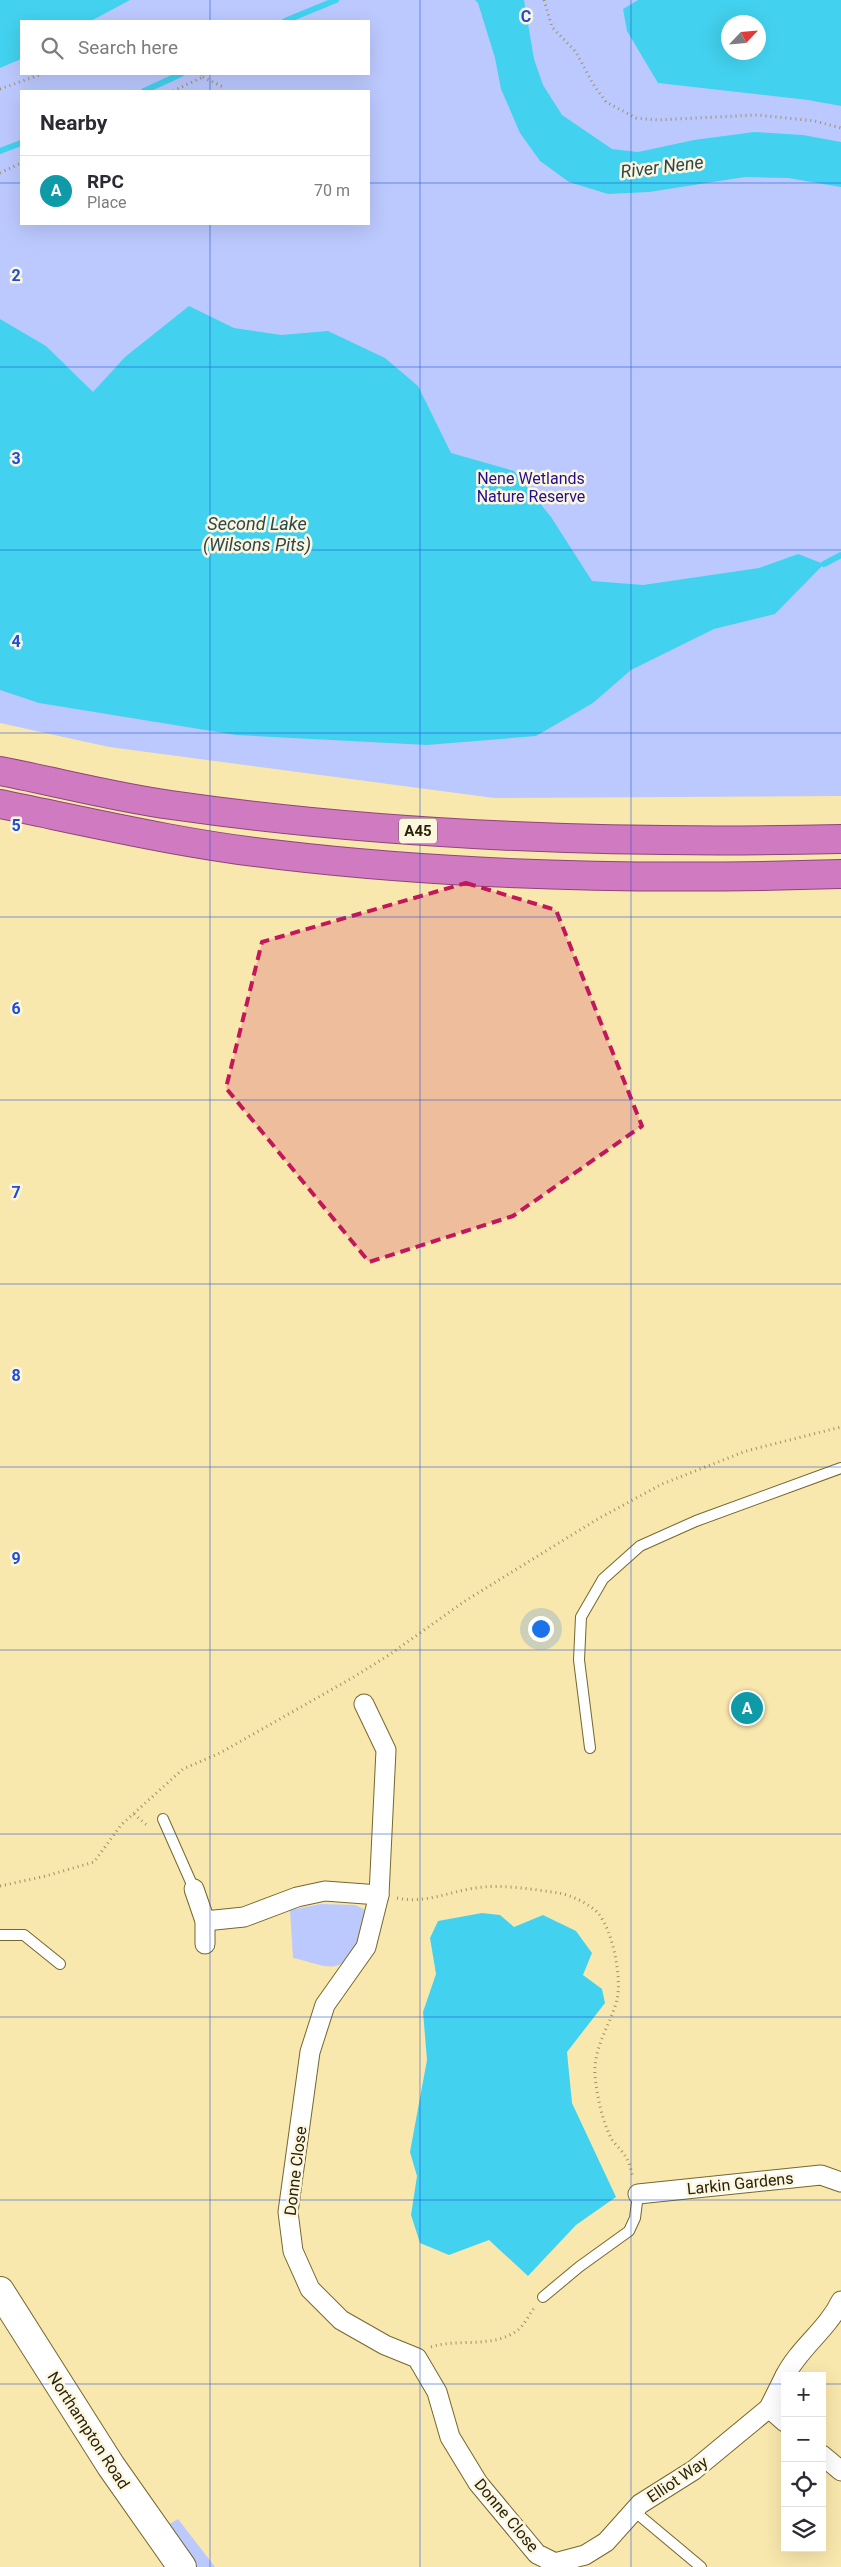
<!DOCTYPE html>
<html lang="en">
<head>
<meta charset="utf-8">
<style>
	:root { --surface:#fff; --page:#f2f2f3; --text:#2b2b33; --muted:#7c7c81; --line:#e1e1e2; --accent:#1a73e8 }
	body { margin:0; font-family:Roboto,sans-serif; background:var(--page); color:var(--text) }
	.controls { position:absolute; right:15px; bottom:15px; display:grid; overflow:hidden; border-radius:0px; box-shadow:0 5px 20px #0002 }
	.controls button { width:45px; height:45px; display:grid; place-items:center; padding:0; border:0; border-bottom:1px solid var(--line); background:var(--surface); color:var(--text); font:25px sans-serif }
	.compass { position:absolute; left:721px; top:15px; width:45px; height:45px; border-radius:50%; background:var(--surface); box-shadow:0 5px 20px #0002; rotate:64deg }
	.you { position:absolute; left:540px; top:1628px; width:18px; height:18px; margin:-12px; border:4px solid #fff; border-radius:50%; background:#1a73e8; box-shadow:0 0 0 8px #1a73e833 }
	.badge { display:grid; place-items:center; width:32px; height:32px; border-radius:50%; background:var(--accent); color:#fff; font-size:16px; font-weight:700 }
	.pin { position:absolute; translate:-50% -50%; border:2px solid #fff; box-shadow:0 1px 5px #0006 }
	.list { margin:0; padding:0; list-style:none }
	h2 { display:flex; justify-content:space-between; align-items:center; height:65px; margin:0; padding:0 20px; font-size:21px }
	h2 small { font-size:16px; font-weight:400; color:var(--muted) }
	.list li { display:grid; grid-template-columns:32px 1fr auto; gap:15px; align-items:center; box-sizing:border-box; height:70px; padding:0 20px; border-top:1px solid var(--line) }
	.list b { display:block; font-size:19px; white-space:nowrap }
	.list p { margin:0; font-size:16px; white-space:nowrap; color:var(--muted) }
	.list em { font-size:16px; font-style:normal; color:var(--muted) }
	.icon { flex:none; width:28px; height:28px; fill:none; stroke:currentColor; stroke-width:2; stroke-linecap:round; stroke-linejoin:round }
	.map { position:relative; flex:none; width:841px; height:2567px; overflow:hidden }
	.search { position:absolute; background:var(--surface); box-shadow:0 5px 20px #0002; left:20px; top:20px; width:350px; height:55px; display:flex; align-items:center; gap:12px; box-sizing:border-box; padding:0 18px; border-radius:0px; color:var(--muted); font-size:19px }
	.panel { position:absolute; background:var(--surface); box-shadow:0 5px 20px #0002; left:20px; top:90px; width:350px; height:135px; border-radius:0px }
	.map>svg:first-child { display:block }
</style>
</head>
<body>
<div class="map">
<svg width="841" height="2567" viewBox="0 0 841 2567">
	<rect width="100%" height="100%" fill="#f9e8ad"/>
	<g fill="#bcc9fe" fill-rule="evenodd">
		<path d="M0,0H841V796L494,798L109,747L0,723ZM21,21H369V74H21ZM728,22H758V52H728ZM21,91H369V224H21Z"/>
		<path d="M321,1904L355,1905L368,1911C368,1925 364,1933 357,1945C340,1978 325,1965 293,1958L290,1910Z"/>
		<path d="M178,2519L215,2567H195L166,2526Z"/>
	</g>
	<g fill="#42d2ef" fill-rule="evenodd">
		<path d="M0,0H130L91,21H21V59L0,68Z"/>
		<path d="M475,0H524L534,59L543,85L562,115L612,149L638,152L694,140L754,132L803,135L841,142V187L788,178L745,177L649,192L608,194L569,182L540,161L520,133L501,89L495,58L478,3Z"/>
		<path d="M638,0H841V106L808,100L658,83L627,31L623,9ZM758,22V52H728V22Z"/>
		<path d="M189,306L234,328L281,335L328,331L385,358L418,386L451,453L514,471L551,517L592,581L643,585L759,568L798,554L824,564L775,614L714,629L631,670L593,703L536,736L427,745L236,735L39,703L0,690V319L46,346L93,392L125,357Z"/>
		<path d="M482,1913L500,1915L514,1927L543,1915L576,1931L592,1953L583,1975L602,1989L605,2003L567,2052L572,2103L616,2197L576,2225L528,2276L489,2240L449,2255L420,2243L411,2215L417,2176L410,2152L427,2060L423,2012L436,1974L430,1938L438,1921Z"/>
	</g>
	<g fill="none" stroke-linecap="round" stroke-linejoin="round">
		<g stroke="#42d2ef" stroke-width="6">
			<path d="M285,21L336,0"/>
			<path d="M144,91L181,74"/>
			<path d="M0,151L21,143"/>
			<path d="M824,564L841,555"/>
		</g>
		<g stroke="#76672e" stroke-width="12">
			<g id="service">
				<path d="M590,1748L579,1660L581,1617L603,1579L640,1546L696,1521L841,1468"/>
				<path d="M163,1819L194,1889"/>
				<path d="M0,1935H24L60,1964"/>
				<path d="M543,2297L579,2267L629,2231L635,2218L638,2194"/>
				<path d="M634,2511L701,2567"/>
			</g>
		</g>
		<g stroke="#76672e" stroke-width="21">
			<g id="minor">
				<path d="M364,1704L386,1750L379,1895L366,1947L325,2005L310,2052L288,2212L293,2251L310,2289L341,2320L385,2345L417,2358L437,2392L450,2437L478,2483L537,2554L555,2563"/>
				<path d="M194,1889L205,1921V1944"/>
				<path d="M205,1921L244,1917L297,1897L325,1891L379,1895"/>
				<path d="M638,2194L821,2175L841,2182"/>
				<path d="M785,2376C799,2348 827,2330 841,2301"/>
				<path d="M769,2408L785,2422"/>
				<path d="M822,2455L841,2471"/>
				<path d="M555,2563L585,2555L606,2542L640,2504L694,2470L769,2408L785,2376"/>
			</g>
		</g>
		<g stroke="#76672e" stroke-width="30">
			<path id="secondary" d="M0,2291L111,2466L182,2567"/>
		</g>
		<g stroke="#8e4578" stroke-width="30">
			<g id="trunk">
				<path d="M0,771C57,782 114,797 171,805C393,837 617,844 841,839"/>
				<path d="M0,804C93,823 186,845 280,855C467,877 654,880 841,874"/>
			</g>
		</g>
		<g stroke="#9e9266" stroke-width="3" stroke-dasharray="1 4" stroke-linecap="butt">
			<path d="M544,0L552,27L576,52L593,84L606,102L636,118L658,120L758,115L815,121L841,128"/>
			<path d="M203,77L225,88"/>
			<path d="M0,89L42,74"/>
			<path d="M173,91L203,77L202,74"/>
			<path d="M0,173L21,163"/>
			<path d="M134,1814L149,1827"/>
			<path d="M0,1886L46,1876L94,1862L121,1825L183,1769L220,1753L352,1678L389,1655L465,1601L596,1520L662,1484L746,1451L841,1427"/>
			<path d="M397,1898C425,1904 448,1892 475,1888C500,1884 532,1889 558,1893C571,1895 588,1903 598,1913C613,1931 622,1978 617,2000C610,2026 593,2047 595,2076C597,2096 602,2120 611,2138C615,2145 623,2151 627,2159C630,2164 631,2171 633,2177"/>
			<path d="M431,2347C458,2338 493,2349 518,2330C524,2325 529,2315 534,2308"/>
		</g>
		<use href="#service" stroke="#fff" stroke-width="10"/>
		<use href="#minor" stroke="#fff" stroke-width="19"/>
		<use href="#secondary" stroke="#fff" stroke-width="28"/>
		<use href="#trunk" stroke="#d07ac2" stroke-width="28"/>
	</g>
	<path fill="#c2185b" fill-opacity="0.2" stroke="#c2185b" stroke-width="4" stroke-dasharray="10 6" stroke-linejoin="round" d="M466,883L556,910L642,1126L513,1216L369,1262L226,1088L262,942Z"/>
	<path fill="none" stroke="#1d4ed8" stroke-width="1" stroke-opacity="0.55" d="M210,0V21M420,0V2567M631,0V2567M210,74V91M0,183H21M369,183H841M210,224V2567M0,367H841M0,550H841M0,733H841M0,917H841M0,1100H841M0,1284H841M0,1467H841M0,1650H841M0,1834H841M0,2017H841M0,2200H841M0,2384H785M822,2384H841"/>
	<g text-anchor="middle" stroke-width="5" stroke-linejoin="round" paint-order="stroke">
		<rect fill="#fcf6df" stroke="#69624b" stroke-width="1" x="399" y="818.5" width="38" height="25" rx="4"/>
		<g font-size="15" font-weight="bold" fill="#2a230b">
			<text x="418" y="836">A45</text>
		</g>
		<g font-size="16" fill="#21108e" stroke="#fcf6df">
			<text x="531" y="484">Nene Wetlands<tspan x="531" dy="18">Nature Reserve</tspan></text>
		</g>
		<g font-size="16" fill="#2a230b" stroke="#fcf6df">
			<text transform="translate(295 2171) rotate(-83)" y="6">Donne Close</text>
			<text transform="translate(740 2183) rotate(-6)" y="6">Larkin Gardens</text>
			<text transform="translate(89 2430) rotate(57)" y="6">Northampton Road</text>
			<text transform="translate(677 2479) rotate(-34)" y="6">Elliot Way</text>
			<text transform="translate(507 2515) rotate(50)" y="6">Donne Close</text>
		</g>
		<g font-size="18" font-style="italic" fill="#2a484f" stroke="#fcf6df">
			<text transform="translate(662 167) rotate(-7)" y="6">River Nene</text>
			<text x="257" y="530">Second Lake<tspan x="257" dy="21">(Wilsons Pits)</tspan></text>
		</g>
	</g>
	<g font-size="16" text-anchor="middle" font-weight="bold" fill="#1d4ed8" stroke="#fcf6df" stroke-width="5" stroke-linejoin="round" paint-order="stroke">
		<text x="526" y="22">C</text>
		<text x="16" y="281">2</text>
		<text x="16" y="464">3</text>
		<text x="16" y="647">4</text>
		<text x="16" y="831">5</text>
		<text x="16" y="1014">6</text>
		<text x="16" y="1198">7</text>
		<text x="16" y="1381">8</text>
		<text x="16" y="1564">9</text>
	</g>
</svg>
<div class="controls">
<button>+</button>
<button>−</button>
<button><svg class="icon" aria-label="locate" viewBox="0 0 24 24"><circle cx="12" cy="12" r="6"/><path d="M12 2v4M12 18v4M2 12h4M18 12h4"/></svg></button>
<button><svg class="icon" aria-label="layers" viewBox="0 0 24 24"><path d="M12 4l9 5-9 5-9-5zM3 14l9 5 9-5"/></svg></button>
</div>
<svg class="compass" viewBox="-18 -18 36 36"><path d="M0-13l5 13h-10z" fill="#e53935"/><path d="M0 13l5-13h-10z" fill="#7c7c81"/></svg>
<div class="you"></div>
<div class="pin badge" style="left:747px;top:1708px;background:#0f9aa8">A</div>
<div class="search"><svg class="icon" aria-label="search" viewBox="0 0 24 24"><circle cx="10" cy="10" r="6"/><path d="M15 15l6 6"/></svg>Search here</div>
<section class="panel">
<h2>Nearby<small></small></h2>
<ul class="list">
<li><span class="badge" style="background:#0f9aa8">A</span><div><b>RPC</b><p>Place</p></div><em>70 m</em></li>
</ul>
</section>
</div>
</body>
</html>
